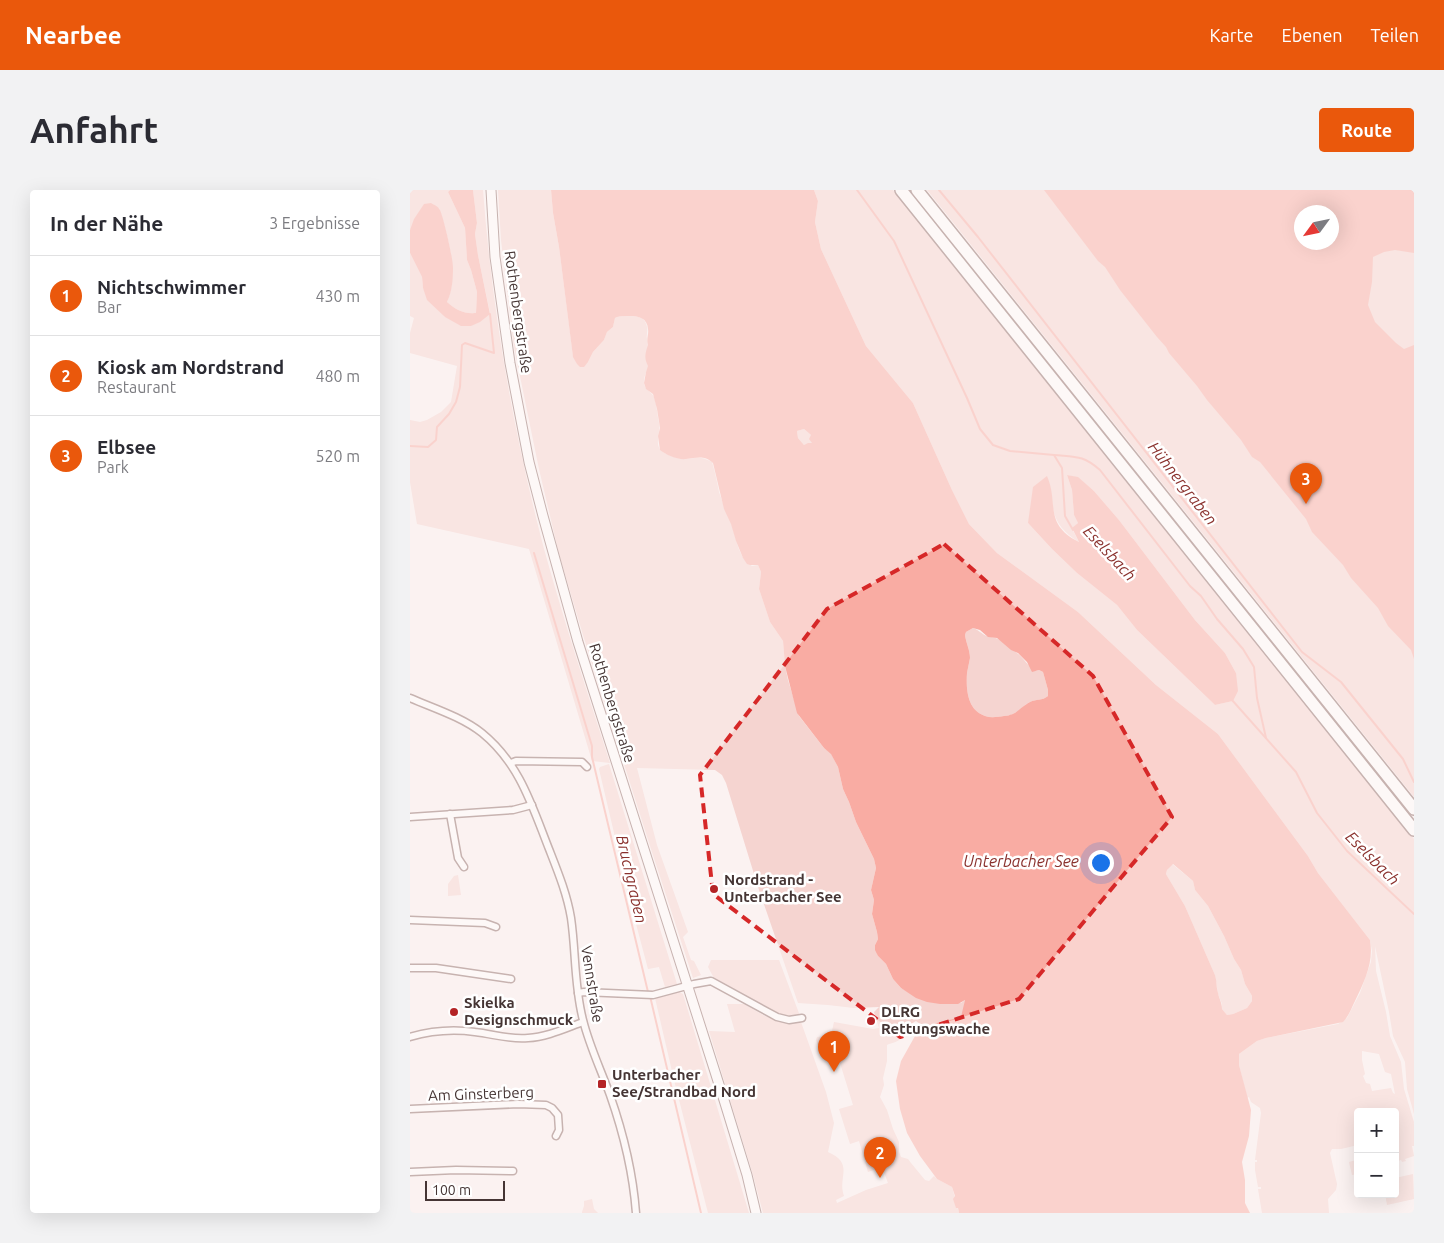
<!DOCTYPE html>
<html lang="de">
<head>
<meta charset="utf-8">
<style>
	:root { --surface:#fff; --page:#f2f2f3; --text:#2b2b33; --muted:#7c7c81; --line:#e1e1e2; --accent:#ea580c }
	body { margin:0; font-family:Ubuntu,sans-serif; background:var(--page); color:var(--text) }
	.controls { position:absolute; right:15px; bottom:15px; display:grid; overflow:hidden; border-radius:5px; box-shadow:0 5px 20px #0002 }
	.controls button { width:45px; height:45px; display:grid; place-items:center; padding:0; border:0; border-bottom:1px solid var(--line); background:var(--surface); color:var(--text); font:25px sans-serif }
	.compass { position:absolute; left:884px; top:15px; width:45px; height:45px; border-radius:50%; background:var(--surface); box-shadow:0 5px 20px #0002; rotate:237deg }
	.scale { position:absolute; left:15px; bottom:12px; width:80px; box-sizing:border-box; padding-left:5px; border:2px solid #453534; border-top:0; font-size:14px; line-height:18px; white-space:nowrap; color:#453534; -webkit-text-stroke:4px #fff; paint-order:stroke }
	.you { position:absolute; left:690px; top:672px; width:18px; height:18px; margin:-12px; border:4px solid #fff; border-radius:50%; background:#1a73e8; box-shadow:0 0 0 8px #1a73e833 }
	.badge { display:grid; place-items:center; width:32px; height:32px; border-radius:50%; background:var(--accent); color:#fff; font-size:16px; font-weight:700 }
	.pin { position:absolute; translate:-50% -41px; filter:drop-shadow(0 1px 2px #0008) }
	.pin::after { content:''; position:absolute; top:26px; width:18px; height:15px; background:inherit; clip-path:polygon(0 0,100% 0,50% 100%) }
	.list { margin:0; padding:0; list-style:none }
	h2 { display:flex; justify-content:space-between; align-items:center; height:65px; margin:0; padding:0 20px; font-size:21px }
	h2 small { font-size:16px; font-weight:400; color:var(--muted) }
	.list li { display:grid; grid-template-columns:32px 1fr auto; gap:15px; align-items:center; box-sizing:border-box; height:80px; padding:0 20px; border-top:1px solid var(--line) }
	.list b { display:block; font-size:19px; white-space:nowrap }
	.list p { margin:0; font-size:16px; white-space:nowrap; color:var(--muted) }
	.list em { font-size:16px; font-style:normal; color:var(--muted) }
	.map { position:relative; flex:none; width:1004px; height:1023px; overflow:hidden; border-radius:5px }
	header { display:flex; align-items:center; gap:30px; box-sizing:border-box; height:70px; padding:0 25px; background:var(--accent); color:#fff }
	header strong { font-size:24px }
	nav { display:flex; gap:28px; margin-inline-start:auto; font-size:18px }
	.intro { display:flex; align-items:center; justify-content:space-between; box-sizing:border-box; height:120px; padding:0 30px }
	h1 { margin:0; font-size:35px }
	.button { padding:12px 22px; border-radius:5px; background:var(--accent); color:#fff; font-size:18px; font-weight:700 }
	main { display:flex; gap:30px; padding:0 30px }
	aside { flex:1; background:var(--surface); border-radius:5px; box-shadow:0 5px 20px #0002 }
	.map>svg:first-child { display:block }
</style>
</head>
<body>
<header>
<strong>Nearbee</strong>
<nav><a>Karte</a><a>Ebenen</a><a>Teilen</a></nav>
</header>
<div class="intro"><h1>Anfahrt</h1><a class="button">Route</a></div>
<main>
<aside>
<h2>In der Nähe<small>3 Ergebnisse</small></h2>
<ul class="list">
<li><span class="badge">1</span><div><b>Nichtschwimmer</b><p>Bar</p></div><em>430 m</em></li>
<li><span class="badge">2</span><div><b>Kiosk am Nordstrand</b><p>Restaurant</p></div><em>480 m</em></li>
<li><span class="badge">3</span><div><b>Elbsee</b><p>Park</p></div><em>520 m</em></li>
</ul>
</aside>
<div class="map">
<svg width="1004" height="1023" viewBox="0 0 1004 1023">
	<rect width="100%" height="100%" fill="#fbf2f1"/>
	<g fill="#f5d4d0" fill-rule="evenodd">
		<path d="M3,0H40L38,2L55,38L57,70L61,80L67,102L66,123C54,124 46,120 37,112C49,85 38,45 29,18L0,40V3Z"/>
		<path d="M63,0H73C82,121 103,241 134,359C154,431 177,502 200,573L182,571L119,359L7,334L0,292V230L10,232L17,230L31,222L41,212L47,176L0,163V143L4,128L0,126V63L12,87L13,98L35,127L80,123L68,65L65,44L67,33Z"/>
		<path d="M88,0H141L143,23L149,57L163,166L178,172L183,162L194,150L197,142L203,137L205,128L207,127C218,126 235,123 237,137C238,141 236,145 237,149C237,152 238,154 238,157C238,164 235,169 239,176C236,182 231,192 236,198C239,202 242,203 244,207C247,215 247,224 249,233C251,242 243,256 253,262C259,266 269,269 276,269C288,268 290,266 302,272C305,282 307,292 309,302C313,314 318,324 322,335C327,351 328,367 342,376L348,375L351,382L349,399L360,432L373,451L375,476L378,490L389,526L414,558L421,563L428,577L433,599L439,612L446,632L464,669L466,678L461,700L464,710L462,724L467,742L468,749L465,755L468,766L476,774L483,789L491,798L498,802L551,813L555,810L554,820L551,827L514,837L506,831C491,839 500,849 479,854L477,855V871L473,888L474,895L470,907L477,920L483,939L489,952V962L491,967L498,969L501,973L515,990L519,991L524,986L527,989L542,997L549,1023H353L343,985L299,841L325,842L317,814H334L355,826L369,831L380,833L391,832L416,902L424,933L418,962C445,974 427,987 434,1006L426,1010L427,1013L456,1000L478,993L472,977L458,982L449,951L440,954L429,919L443,915L426,860L411,865L406,850L407,847L421,845L424,832L463,839L469,838L464,822L469,817L444,818L418,815L388,813L348,697L316,593L312,585L305,580L227,578L247,655L278,742L273,747L281,770L284,771L291,785L283,788L241,659L173,445L149,364L129,279L104,157L91,50Z"/>
		<path d="M404,0H483L1004,649V924L997,899L995,872L983,846L979,822L965,756L966,781L976,822L980,846L991,872L994,899L1004,932V956H1002L1004,966L995,969L996,971L992,972L991,970L985,972V922H948V955L931,959H922L920,963L927,994L926,1000L918,1009L919,1023H852L848,999H851V997H848L845,980V972H847V970H845L851,923L850,918L841,912L839,907L837,908L829,875V864L847,851L856,848L928,834L937,828L950,803L961,772L962,761L960,750L908,683L898,666L808,544L746,495L668,422L587,363L559,334L542,300L503,213L456,156L411,59L405,32L408,11ZM657,285L668,288L684,301L709,330L785,430L815,463L826,483L823,511L805,515L727,440L707,415L667,383L642,359L618,333L642,312C644,332 653,342 669,352L662,339L668,333L664,325L662,300ZM952,861L969,864L975,882L981,884L985,904L983,903L981,898L962,901L960,894L956,893L953,886L955,884L952,870Z"/>
		<path d="M517,0H1004V607ZM892,22H922V52H892Z"/>
		<path d="M394,239L401,245L402,253L394,255L388,248L387,241Z"/>
		<path d="M563,438C569,440 571,444 577,446C580,447 584,447 588,449C594,452 601,458 607,463C614,468 618,477 626,481L629,480L633,482L638,500V506C632,511 627,509 620,512C609,518 608,525 594,526C587,527 581,528 575,526C557,520 556,499 557,483C558,478 559,473 560,468C560,460 556,453 555,445L556,442Z"/>
		<path d="M199,574L267,794L255,797L249,777L238,779L221,715L189,579L190,577Z"/>
		<path d="M762,674L783,691L785,700L798,716L814,746L824,769L831,780L835,794L842,806V811L837,818L823,824L817,825L812,819V814L808,804L805,785L775,716L756,684L757,680Z"/>
		<path d="M48,685L51,705L38,706V694L44,686Z"/>
		<path d="M301,770H369L390,826L380,829L367,825L305,790L298,777Z"/>
		<path d="M269,802L273,804L339,1023H298L265,894L245,808Z"/>
		<path d="M946,970L948,984L942,985L939,972Z"/>
		<path d="M1003,984L1004,1009L977,1015L975,1004H985V988Z"/>
		<path d="M182,1009L184,1019L188,1023H172V1022L174,1016V1011Z"/>
	</g>
	<g fill="#f9aca3" fill-rule="evenodd">
		<path d="M40,0H63L67,33L65,44L68,65L80,124L70,132L61,136H51L35,127L17,110L13,98L12,87L0,63V40L4,29L14,14L21,13C24,15 28,16 30,20C34,29 43,68 43,78C43,90 42,102 37,112C46,120 54,124 66,123L67,102L61,80L57,70L55,38L38,2Z"/>
		<path d="M141,0H404L408,11L405,32L411,59L456,156L503,213L542,300L559,334L587,363L668,422L746,495L808,544L898,666L908,683L960,750C964,773 954,792 945,811C941,819 939,826 933,832L856,848L847,851L829,864V875L841,920L839,946L832,972L835,990V1013L840,1023H549L548,1018H546L543,1009L545,1006L542,997L527,989L510,966L497,943L490,919L486,891L491,871L505,846L515,836L551,827L555,810L548,814H530L517,812L506,808L491,798L483,789L476,774L468,766L465,760V755L468,749L467,742L462,724L464,710L461,700L466,678L464,669L446,632L439,612L433,599L428,577L421,564L414,558L387,523L375,476L373,451L360,432L349,399L351,382L348,375H340L337,374L333,368L326,351L321,334L314,319L303,273C294,265 287,268 276,269C268,270 256,265 250,260L248,246L250,238L247,219L243,204L236,199L234,193L236,182L238,176C234,168 235,164 238,155C236,149 239,145 238,139C237,123 218,126 207,127L205,128L203,137L197,142L194,150L183,162L178,172L174,177H170L167,174L163,167L149,57L143,23ZM394,239L401,245L399,249L402,253H398L394,255L388,248L387,241ZM563,438L570,440L578,447L587,448L601,460L608,463L617,472L622,482L629,480L633,482L638,500V506C632,511 626,509 620,512C609,518 607,525 594,526C587,527 581,528 575,526C557,520 556,499 557,483C558,478 559,473 560,468C560,460 556,453 555,445L556,442ZM763,674L783,691L785,700L798,716L814,746L824,769L831,780L835,794L842,806V811L837,818L823,824L817,825L812,819C812,812 809,809 808,803C806,797 807,791 805,785L775,716L756,684L757,680Z"/>
		<path d="M634,0H1004V63L985,60L974,62L963,67L962,92L958,115L965,132L986,153L994,159L1004,155V469L1001,460L978,436L968,418L941,388L933,375L902,342L896,329L850,272L842,267L831,250L797,210L787,196L759,163L756,157L747,147L710,100L695,77L688,71ZM922,22V52H892V22Z"/>
		<path d="M657,285L668,287L684,301L709,330L785,430L815,463L826,483L828,501L823,511L805,515L727,440L707,415L667,383L642,359L618,333L623,297L637,286C649,313 633,334 669,352L662,338L668,333L664,325L662,300Z"/>
	</g>
	<g fill="none" stroke-linecap="round" stroke-linejoin="round">
		<g stroke="#f9aca3" stroke-width="2">
			<path d="M447,0L484,51L557,208L570,239L583,255L600,261L644,265L652,278L655,326L663,340"/>
			<path d="M529,0L568,47L892,462L931,492L993,569L1004,592"/>
			<path d="M0,256L18,257L26,250L27,237L39,224L46,212L50,197L52,155L55,153L84,163L80,124"/>
			<path d="M644,265C666,267 673,265 690,280L780,396L791,406L807,429L833,459L844,477L847,508L856,548"/>
			<path d="M124,363L182,556V567L238,802"/>
			<path d="M822,510L886,582L907,623L937,661L1004,724"/>
			<path d="M240,806L291,1023"/>
		</g>
		<g stroke="#886662" stroke-width="9">
			<g id="minor">
				<path d="M0,508C23,518 52,527 72,543C110,574 122,616 139,659C148,682 157,704 161,728C166,762 164,796 173,830C179,855 191,880 200,905C213,942 223,983 226,1023"/>
				<path d="M101,573L106,571L172,572L177,577"/>
				<path d="M40,624L48,668L54,677"/>
				<path d="M0,627L103,620L122,615"/>
				<path d="M0,730L75,733L86,737"/>
				<path d="M0,778H26L101,789"/>
				<path d="M168,803L174,802L243,805L284,794L301,791L367,827L379,830L392,828"/>
				<path d="M0,847C20,841 44,839 65,842C83,844 100,850 118,848C137,847 156,838 173,832"/>
				<path d="M0,919L108,914L136,915L142,918L148,925L149,940L146,946"/>
				<path d="M0,982L46,980L103,981"/>
			</g>
		</g>
		<g stroke="#886662" stroke-width="11">
			<path id="secondary" d="M81,0L85,67L100,173L119,272L133,326L168,452L314,910L337,985L346,1023"/>
		</g>
		<g stroke="#886662" stroke-width="14">
			<g id="motorway">
				<path d="M491,0L1004,640"/>
				<path d="M507,0L1004,619"/>
			</g>
		</g>
		<use href="#minor" stroke="#fff" stroke-width="6"/>
		<use href="#secondary" stroke="#fff" stroke-width="9"/>
		<use href="#motorway" stroke="#fff" stroke-width="11"/>
	</g>
	<path d="M0 0H1004V1023H0ZM534,354L683,486L762,627L609,809L490,847L303,704L290,585L417,419Z" fill="#fbf2f1" fill-opacity=".55" fill-rule="evenodd"/>
	<path fill="none" stroke="#d62828" stroke-width="4" stroke-dasharray="10 6" stroke-linejoin="round" d="M534,354L683,486L762,627L609,809L490,847L303,704L290,585L417,419Z"/>
	<g fill="#b42426" stroke="#fff" stroke-width="2">
		<circle cx="304" cy="699" r="5"/>
		<circle cx="44" cy="822" r="5"/>
		<circle cx="461" cy="831" r="5"/>
		<rect x="187" y="889" width="10" height="10" rx="2.5"/>
	</g>
	<g text-anchor="middle" stroke-width="5" stroke-linejoin="round" paint-order="stroke">
		<g font-size="15" fill="#453534" stroke="#fff">
			<text transform="translate(108 122) rotate(82)" y="5">Rothenbergstraße</text>
			<text transform="translate(202 513) rotate(73)" y="5">Rothenbergstraße</text>
			<text transform="translate(182 794) rotate(81)" y="5">Vennstraße</text>
			<text transform="translate(71 904) rotate(-2)" y="5">Am Ginsterberg</text>
		</g>
		<g font-size="15" font-weight="bold" fill="#453534" stroke="#fff" text-anchor="start">
			<text x="314" y="695">Nordstrand -<tspan x="314" dy="17">Unterbacher See</tspan></text>
			<text x="54" y="818">Skielka<tspan x="54" dy="17">Designschmuck</tspan></text>
			<text x="471" y="827">DLRG<tspan x="471" dy="17">Rettungswache</tspan></text>
			<text x="202" y="890">Unterbacher<tspan x="202" dy="17">See/Strandbad Nord</tspan></text>
		</g>
		<g font-size="16" font-style="italic" fill="#8a312d" stroke="#fff">
			<text transform="translate(773 293) rotate(52)" y="6">Hühnergraben</text>
			<text transform="translate(700 363) rotate(47)" y="6">Eselsbach</text>
			<text transform="translate(963 668) rotate(45)" y="6">Eselsbach</text>
			<text x="611" y="677">Unterbacher See</text>
			<text transform="translate(222 689) rotate(77)" y="6">Bruchgraben</text>
		</g>
	</g>
</svg>
<div class="controls">
<button>+</button>
<button>−</button>
</div>
<svg class="compass" viewBox="-18 -18 36 36"><path d="M0-13l5 13h-10z" fill="#e53935"/><path d="M0 13l5-13h-10z" fill="#7c7c81"/></svg>
<div class="scale">100 m</div>
<div class="you"></div>
<div class="pin badge" style="left:424px;top:882px">1</div>
<div class="pin badge" style="left:470px;top:988px">2</div>
<div class="pin badge" style="left:896px;top:314px">3</div>
</div>
</main>
</body>
</html>
